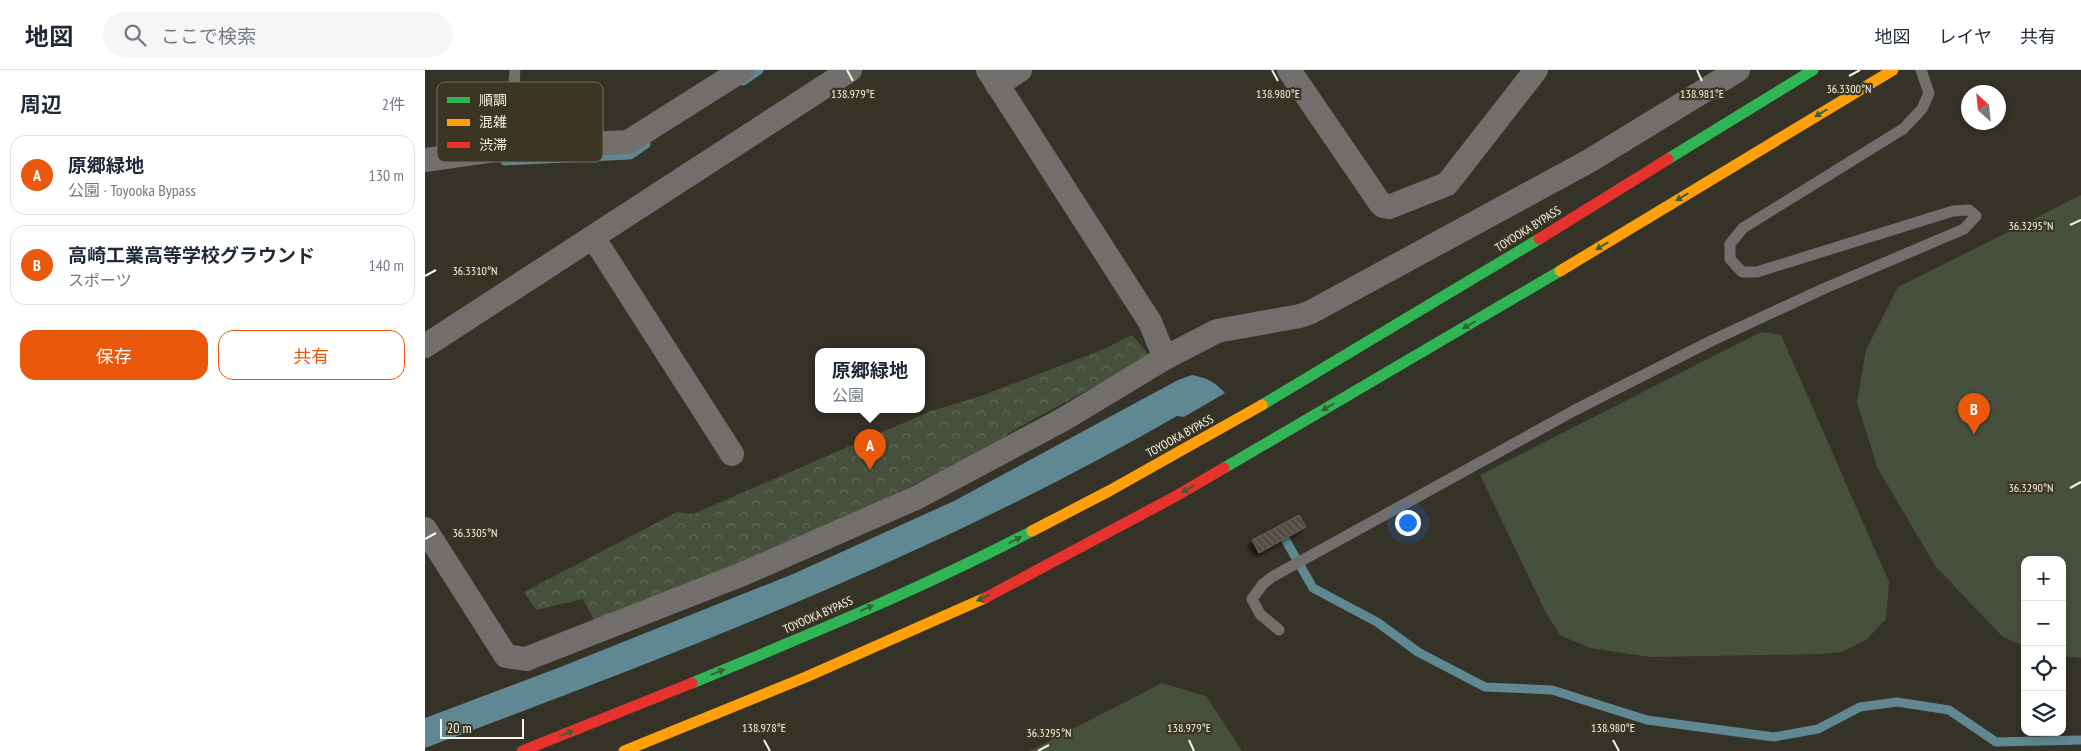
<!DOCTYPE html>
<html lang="ja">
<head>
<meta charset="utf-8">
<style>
	:root { --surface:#fff; --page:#f6f6f7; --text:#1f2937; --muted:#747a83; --line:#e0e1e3; --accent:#ea580c }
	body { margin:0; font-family:"PT Sans Narrow","Noto Sans JP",sans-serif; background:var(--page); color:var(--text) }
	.controls { position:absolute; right:15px; bottom:15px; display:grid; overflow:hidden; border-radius:10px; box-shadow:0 2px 8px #0003 }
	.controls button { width:45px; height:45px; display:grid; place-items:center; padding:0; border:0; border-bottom:1px solid var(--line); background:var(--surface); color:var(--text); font:25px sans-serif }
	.compass { position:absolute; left:1536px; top:15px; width:45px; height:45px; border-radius:50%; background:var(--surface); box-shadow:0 2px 8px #0003; rotate:333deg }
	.scale { position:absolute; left:15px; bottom:12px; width:84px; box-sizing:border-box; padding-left:5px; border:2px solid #f7f5e9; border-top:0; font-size:14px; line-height:18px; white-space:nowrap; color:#f7f5e9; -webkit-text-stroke:4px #3a3623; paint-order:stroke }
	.you { position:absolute; left:982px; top:452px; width:18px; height:18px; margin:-12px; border:4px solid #fff; border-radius:50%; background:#1a73e8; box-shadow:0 0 0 8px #1a73e833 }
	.badge { display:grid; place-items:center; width:32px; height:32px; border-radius:50%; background:var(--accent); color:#fff; font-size:16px; font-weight:700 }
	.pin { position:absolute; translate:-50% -41px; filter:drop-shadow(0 1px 2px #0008) }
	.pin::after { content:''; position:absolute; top:26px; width:18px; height:15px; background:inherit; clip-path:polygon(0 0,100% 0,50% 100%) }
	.popup { position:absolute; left:390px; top:278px; width:110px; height:65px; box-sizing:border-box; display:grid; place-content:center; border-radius:10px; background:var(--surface); filter:drop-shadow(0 1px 4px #0005); font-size:16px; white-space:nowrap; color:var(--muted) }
	.popup b { font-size:19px; color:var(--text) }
	.popup::after { content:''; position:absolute; left:50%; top:100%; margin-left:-10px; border:10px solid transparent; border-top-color:var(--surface) }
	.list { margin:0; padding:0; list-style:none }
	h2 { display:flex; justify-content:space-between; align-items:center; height:65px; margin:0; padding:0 20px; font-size:21px }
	h2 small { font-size:16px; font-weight:400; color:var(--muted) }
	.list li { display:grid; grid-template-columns:32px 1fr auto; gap:15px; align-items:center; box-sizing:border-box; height:80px; margin:0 10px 10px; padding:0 10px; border:1px solid var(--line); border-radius:15px }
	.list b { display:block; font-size:19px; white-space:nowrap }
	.list p { margin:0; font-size:16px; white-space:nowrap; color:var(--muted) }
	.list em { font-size:16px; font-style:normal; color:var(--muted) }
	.actions { display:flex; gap:10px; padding:15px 20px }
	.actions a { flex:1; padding:11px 0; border:1px solid var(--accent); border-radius:15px; text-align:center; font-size:18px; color:var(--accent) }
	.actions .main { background:var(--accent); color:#fff }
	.icon { flex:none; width:28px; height:28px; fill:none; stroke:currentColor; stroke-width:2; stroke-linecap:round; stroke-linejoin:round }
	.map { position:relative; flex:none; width:1656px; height:681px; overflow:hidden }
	header { display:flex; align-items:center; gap:30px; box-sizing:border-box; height:70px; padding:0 25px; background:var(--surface); border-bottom:1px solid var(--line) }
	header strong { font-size:24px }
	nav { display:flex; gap:28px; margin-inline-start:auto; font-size:18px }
	.search { width:350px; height:45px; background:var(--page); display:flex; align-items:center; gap:12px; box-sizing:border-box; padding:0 18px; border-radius:28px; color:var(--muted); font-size:19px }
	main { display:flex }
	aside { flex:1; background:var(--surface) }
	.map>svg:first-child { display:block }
</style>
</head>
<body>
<header>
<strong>地図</strong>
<div class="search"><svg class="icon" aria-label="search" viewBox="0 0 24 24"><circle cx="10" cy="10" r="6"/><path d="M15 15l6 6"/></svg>ここで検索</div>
<nav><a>地図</a><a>レイヤ</a><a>共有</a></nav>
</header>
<main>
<aside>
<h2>周辺<small>2件</small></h2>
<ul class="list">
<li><span class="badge">A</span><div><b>原郷緑地</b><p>公園 · Toyooka Bypass</p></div><em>130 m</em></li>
<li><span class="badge">B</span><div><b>高崎工業高等学校グラウンド</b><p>スポーツ</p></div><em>140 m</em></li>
</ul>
<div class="actions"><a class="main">保存</a><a>共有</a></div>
</aside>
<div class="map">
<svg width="1656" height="681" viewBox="0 0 1656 681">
	<defs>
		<pattern id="park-crowns" width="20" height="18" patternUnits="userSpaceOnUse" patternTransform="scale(1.25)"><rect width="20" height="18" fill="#47503c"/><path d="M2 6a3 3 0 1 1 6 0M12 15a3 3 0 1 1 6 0" fill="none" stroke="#626a58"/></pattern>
		<pattern id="building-back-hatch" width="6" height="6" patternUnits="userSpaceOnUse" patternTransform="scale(1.25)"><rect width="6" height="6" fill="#524a45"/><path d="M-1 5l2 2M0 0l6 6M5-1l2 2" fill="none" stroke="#6c6560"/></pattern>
		<filter id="shadow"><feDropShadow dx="-4.5" dy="4.5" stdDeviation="2.5" flood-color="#0009"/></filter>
	</defs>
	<rect width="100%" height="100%" fill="#353228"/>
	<path fill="url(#park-crowns)" d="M707,265L725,286L582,364L581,371L365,474L170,552L158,529L111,540L99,522L252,442L268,444L506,341L556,326L679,279Z"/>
	<g fill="#47503c">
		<path d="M1656,125V588L1637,586V490H1600V576L1578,567L1511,497L1452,397L1432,332L1441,280L1473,217Z"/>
		<path d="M1336,262L1356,265L1464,512L1461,549L1441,570L1417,582L1396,584L1225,587L1165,578L1135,565L1120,541L1055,405Z"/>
		<path d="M737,613L781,626L817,681H605Z"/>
	</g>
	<path fill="#608892" d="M767,305C782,308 790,312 800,323L759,347L752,346C514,483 257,582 0,678V648L133,598L368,504L529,431L753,310Z"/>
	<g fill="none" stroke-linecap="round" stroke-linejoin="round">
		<g stroke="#608892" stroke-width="9">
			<path d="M318,11L334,0"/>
			<path d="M80,91L205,85L221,74"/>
			<path d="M860,469L888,518L952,552L993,582L1060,617L1127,620L1222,650L1349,667L1393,659L1435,637L1472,632L1524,640L1571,672L1656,670"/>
		</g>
	</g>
	<path fill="url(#building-back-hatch)" stroke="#66605b" filter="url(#shadow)" d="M874,445L881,457L834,483L827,470Z"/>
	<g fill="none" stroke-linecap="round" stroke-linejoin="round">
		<g stroke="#716e6b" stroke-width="11">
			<path d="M84,78L90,0"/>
			<path d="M854,560L835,544L827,529L838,514L847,507L1150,340L1288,270L1398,219L1539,159L1551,146L1544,140L1528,141L1332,202H1317L1305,189V174L1318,158L1478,59L1497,39L1504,23L1496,0"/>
		</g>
		<g stroke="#716e6b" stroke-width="24">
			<path d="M563,0L725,252L740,288"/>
			<path d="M864,0L955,133L958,136L964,137L1022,114L1111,0"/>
			<path d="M572,15L595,0"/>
			<path d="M0,90L84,78L203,72L317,0"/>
			<path d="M168,167L307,384"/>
			<path d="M0,276L425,0"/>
			<path d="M0,459L81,586L101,589L320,503L493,427L639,349L740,288L792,261L875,246L886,242L1164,91L1313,0"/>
		</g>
		<g stroke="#30b455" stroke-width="11">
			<path d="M1243,89L1388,0"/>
			<path d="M837,335L1114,169"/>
			<path d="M799,398L1135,201"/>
			<path d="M267,613C381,566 498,518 607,461"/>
		</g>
		<g stroke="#ff9f0a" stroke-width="11">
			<path d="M1135,201L1468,0"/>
			<path d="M607,461L684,421L837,335"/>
			<path d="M199,681L381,607L560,528"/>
		</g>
		<g stroke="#e5322d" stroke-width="11">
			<path d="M1114,169L1243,89"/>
			<path d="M560,528L751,426L799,398"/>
			<path d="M97,681L267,613"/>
		</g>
	</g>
	<defs><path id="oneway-solid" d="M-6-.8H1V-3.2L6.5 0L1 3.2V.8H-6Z" transform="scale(1.25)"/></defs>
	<g fill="#366234">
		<use href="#oneway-solid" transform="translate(1396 43) rotate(149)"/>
		<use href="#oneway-solid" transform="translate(1257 127) rotate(149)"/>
		<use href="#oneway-solid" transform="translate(1177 176) rotate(149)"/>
		<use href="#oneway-solid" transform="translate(1044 255) rotate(150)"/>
		<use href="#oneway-solid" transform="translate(903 337) rotate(150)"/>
		<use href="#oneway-solid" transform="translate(763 419) rotate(150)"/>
		<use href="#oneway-solid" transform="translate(590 470) rotate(-28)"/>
		<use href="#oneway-solid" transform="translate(558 528) rotate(156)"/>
		<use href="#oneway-solid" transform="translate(442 538) rotate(-24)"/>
		<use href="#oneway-solid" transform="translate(293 602) rotate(-22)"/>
		<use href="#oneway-solid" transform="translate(142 663) rotate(-22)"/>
	</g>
	<path fill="none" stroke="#f7f5e9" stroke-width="2" d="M422,0L428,11M847,0L853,11M1272,0L1277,11M1424,6L1435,0M1645,155L1656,150M0,206L11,200M1645,418L1656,412M0,469L11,463M339,670L345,681M764,670L769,681M1188,670L1194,681M613,681L624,675"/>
	<g text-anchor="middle" stroke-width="4.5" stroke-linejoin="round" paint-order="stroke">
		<g font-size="12" fill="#f7f5e9" stroke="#3a3623">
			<text transform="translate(1103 159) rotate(-32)" y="4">TOYOOKA BYPASS</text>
			<text transform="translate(755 366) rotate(-29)" y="4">TOYOOKA BYPASS</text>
			<text transform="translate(393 545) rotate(-24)" y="4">TOYOOKA BYPASS</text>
		</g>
	</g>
	<rect x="12" y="12" width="166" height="80" rx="8" fill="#3a3623" stroke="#736f5e" stroke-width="1"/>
	<rect x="22" y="27" width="23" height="6" fill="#30b455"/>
	<rect x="22" y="49" width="23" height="7" fill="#ff9f0a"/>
	<rect x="22" y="72" width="23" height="6" fill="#e5322d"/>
	<g font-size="14" fill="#f7f5e9">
		<text x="54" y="35">順調</text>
		<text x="54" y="57">混雑</text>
		<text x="54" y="80">渋滞</text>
	</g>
	<g font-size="12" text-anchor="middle" fill="#f7f5e9" stroke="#3a3623" stroke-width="4.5" stroke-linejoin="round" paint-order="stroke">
		<text x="1424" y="23">36.3300°N</text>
		<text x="428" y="28">138.979°E</text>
		<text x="853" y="28">138.980°E</text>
		<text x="1277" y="28">138.981°E</text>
		<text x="1606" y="160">36.3295°N</text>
		<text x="50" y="205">36.3310°N</text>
		<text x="1606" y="422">36.3290°N</text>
		<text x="50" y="467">36.3305°N</text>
		<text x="339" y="662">138.978°E</text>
		<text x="764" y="662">138.979°E</text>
		<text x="1188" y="662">138.980°E</text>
		<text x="624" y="667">36.3295°N</text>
	</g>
</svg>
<div class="controls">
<button>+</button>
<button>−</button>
<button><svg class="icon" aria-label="locate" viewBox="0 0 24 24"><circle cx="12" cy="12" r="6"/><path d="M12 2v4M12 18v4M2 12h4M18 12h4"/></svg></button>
<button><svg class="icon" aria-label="layers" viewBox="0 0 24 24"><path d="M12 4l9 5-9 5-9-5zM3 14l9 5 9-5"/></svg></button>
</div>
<svg class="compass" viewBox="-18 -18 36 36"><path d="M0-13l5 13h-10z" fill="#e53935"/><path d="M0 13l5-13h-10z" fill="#747a83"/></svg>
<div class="scale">20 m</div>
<div class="you"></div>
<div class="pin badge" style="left:445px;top:400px">A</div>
<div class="popup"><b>原郷緑地</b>公園</div>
<div class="pin badge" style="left:1549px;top:364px">B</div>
</div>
</main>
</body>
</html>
